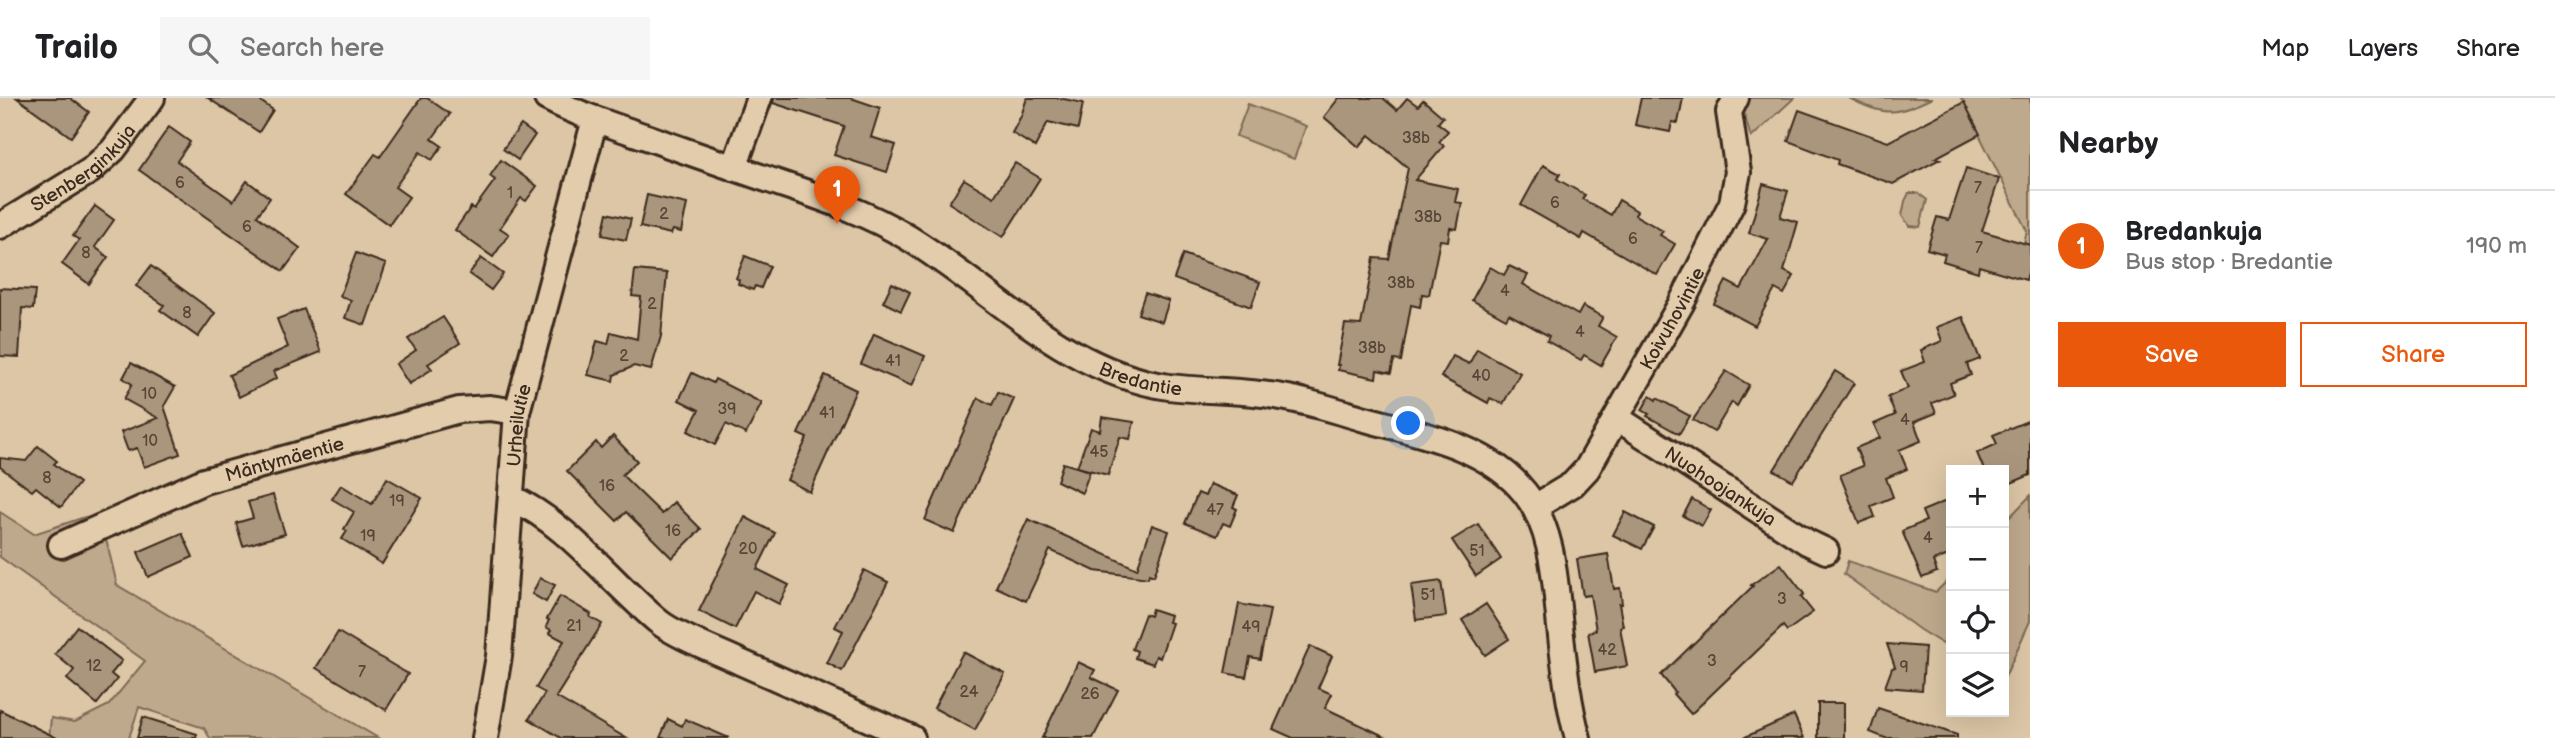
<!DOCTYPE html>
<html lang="en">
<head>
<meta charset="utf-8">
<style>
	:root { --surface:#fff; --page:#f6f6f6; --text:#202124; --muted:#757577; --line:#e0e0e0; --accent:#ea580c }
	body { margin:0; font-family:"Balsamiq Sans",sans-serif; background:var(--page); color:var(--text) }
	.controls { position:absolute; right:21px; bottom:21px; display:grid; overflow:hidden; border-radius:0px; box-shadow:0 7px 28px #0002 }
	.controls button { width:63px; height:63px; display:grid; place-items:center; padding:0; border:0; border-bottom:2px solid var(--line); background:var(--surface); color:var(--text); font:35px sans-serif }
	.you { position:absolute; left:1409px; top:326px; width:24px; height:24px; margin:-18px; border:5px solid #fff; border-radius:50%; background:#1a73e8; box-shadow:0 0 0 10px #1a73e833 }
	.badge { display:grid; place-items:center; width:46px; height:46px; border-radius:50%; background:var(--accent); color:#fff; font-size:23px; font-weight:700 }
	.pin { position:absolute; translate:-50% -58px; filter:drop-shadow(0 2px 4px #0008) }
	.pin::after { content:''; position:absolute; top:37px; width:24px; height:21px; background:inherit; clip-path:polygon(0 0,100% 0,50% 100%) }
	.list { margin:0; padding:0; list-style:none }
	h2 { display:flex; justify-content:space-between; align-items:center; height:91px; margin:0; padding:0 28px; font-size:30px }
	h2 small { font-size:23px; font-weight:400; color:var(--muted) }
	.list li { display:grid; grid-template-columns:46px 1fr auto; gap:21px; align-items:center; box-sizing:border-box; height:112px; padding:0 28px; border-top:2px solid var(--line) }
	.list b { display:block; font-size:26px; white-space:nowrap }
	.list p { margin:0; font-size:23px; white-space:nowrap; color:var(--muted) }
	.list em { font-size:23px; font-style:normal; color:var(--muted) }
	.actions { display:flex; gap:14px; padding:21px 28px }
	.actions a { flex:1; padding:16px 0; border:2px solid var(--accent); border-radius:0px; text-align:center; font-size:24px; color:var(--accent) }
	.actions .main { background:var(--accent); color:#fff }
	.icon { flex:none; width:38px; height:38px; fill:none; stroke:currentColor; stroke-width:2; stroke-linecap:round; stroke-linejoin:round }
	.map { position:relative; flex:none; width:2030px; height:640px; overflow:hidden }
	header { display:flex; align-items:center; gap:42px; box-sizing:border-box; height:98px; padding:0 35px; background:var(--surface); border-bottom:2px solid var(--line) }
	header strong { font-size:33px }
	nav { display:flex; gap:38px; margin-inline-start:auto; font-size:24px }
	.search { width:490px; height:63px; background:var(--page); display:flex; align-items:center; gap:18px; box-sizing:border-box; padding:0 24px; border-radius:0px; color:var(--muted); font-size:26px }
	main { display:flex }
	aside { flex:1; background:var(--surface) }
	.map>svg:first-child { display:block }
</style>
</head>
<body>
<header>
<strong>Trailo</strong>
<div class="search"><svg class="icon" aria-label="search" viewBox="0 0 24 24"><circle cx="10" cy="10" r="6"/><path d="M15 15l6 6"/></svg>Search here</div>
<nav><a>Map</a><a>Layers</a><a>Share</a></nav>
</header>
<main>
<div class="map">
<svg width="2030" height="640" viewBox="0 0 2030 640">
	<rect width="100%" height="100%" fill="#dcc6a6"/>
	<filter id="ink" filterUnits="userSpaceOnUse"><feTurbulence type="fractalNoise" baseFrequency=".0143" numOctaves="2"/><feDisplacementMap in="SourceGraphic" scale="14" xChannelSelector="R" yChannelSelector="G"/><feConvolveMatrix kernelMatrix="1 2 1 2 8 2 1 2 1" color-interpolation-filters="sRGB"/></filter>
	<g filter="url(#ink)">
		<g fill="#bfa98d" stroke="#7d6a56" stroke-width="2">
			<path d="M1746,0H1794L1751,40L1742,8Z"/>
			<path d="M1849,0H1932C1896,18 1883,18 1849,0Z"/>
			<path d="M1961,0H2030V147L2024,145L2027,133Z"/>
			<path d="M1248,6L1306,28L1294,61L1236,38Z"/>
			<path d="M1909,95H1918L1927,102L1920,129L1910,128L1902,118L1905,103Z"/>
			<path d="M2030,398V523L2004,581V425Z"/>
			<path d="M0,414L34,436L85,419L107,445L117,487L378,640H210L204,630L139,609L129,640H49L51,620L75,624L109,607L145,563L0,459Z"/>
			<path d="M1848,463L1936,494L1951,479V551L1920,532L1844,476Z"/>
		</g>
		<g fill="#aa967d" stroke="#3b2a1e" stroke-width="2">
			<path d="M17,0H70L89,14L71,39Z"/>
			<path d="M208,0H256L273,12L259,34Z"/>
			<path d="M421,0H427L450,16L432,41L442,48L432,62L420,54L395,89L409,99L389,127L346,96L375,56L380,59Z"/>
			<path d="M774,0H851L880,10L871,39L896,47L887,74L834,57L844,28L773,5Z"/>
			<path d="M1027,0H1059L1083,5L1078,31L1048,24L1035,49L1012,35L1021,18Z"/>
			<path d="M1339,0H1383L1397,12L1407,0L1418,8L1423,2L1443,19L1438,25L1448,33L1439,44L1444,48L1415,82L1458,91L1455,104L1462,105L1457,131L1450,130L1448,143L1440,142L1429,197L1422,196L1420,209L1411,207L1401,263L1394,262L1391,275L1377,272L1376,280L1338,272L1339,267H1337L1345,226L1361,227L1374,160L1389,161L1408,70L1369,37L1359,49L1324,19Z"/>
			<path d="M1641,0H1683L1678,25L1672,24L1670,34L1635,27Z"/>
			<path d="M1964,4L1980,36L1935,60L1940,61L1893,86L1837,66L1838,62L1788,43L1799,12L1888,44Z"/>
			<path d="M521,27L535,37L518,62L503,51Z"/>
			<path d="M169,29L190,44L177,63L233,103L247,83L270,100L257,118L300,150L283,173L139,72Z"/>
			<path d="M501,62L537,88L526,103L521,100L500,130L509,136L493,159L455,132L471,109L474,111L495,82L490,78Z"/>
			<path d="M1015,65L1040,80L1003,139L949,105L964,81L994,99Z"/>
			<path d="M1543,67L1560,76L1557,81L1585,97L1582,101L1611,117L1619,102L1637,113L1635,117L1663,133L1660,137L1675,146L1657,177L1584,135L1581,141L1521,107Z"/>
			<path d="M1966,70L1999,81L1982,133L2030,147V168L2026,182L1979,168L1978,174L1943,163L1945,156L1927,151L1937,119L1949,122Z"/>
			<path d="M1763,86L1788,93L1780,119L1798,124L1784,173L1794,178L1784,196L1775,191L1755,228L1714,206L1726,183L1741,191L1768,141L1749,135Z"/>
			<path d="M647,97L687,106L681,134L673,132L671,136L640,129Z"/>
			<path d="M95,108L114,122L95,149L108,159L89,186L62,166L79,142L73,138Z"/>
			<path d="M607,115L631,121L626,142L602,137Z"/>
			<path d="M356,155L386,166L365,227L345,220L351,202L340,198Z"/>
			<path d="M1183,156L1260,184L1251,209L1174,181Z"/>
			<path d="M745,158L770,168L761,190L755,188L753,192L738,186L739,182L736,180Z"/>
			<path d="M481,160L503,176L491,192L469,176Z"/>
			<path d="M151,168L215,215L198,239L160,212L164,207L136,188Z"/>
			<path d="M1509,168L1528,177L1523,186L1578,217L1583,208L1603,219L1598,228L1617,239L1601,267L1584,257L1581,262L1547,243L1549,238L1509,216L1506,221L1472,202L1490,169L1504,177Z"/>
			<path d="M635,172L667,175L661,238L651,272L634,268L614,277L613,283L588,277L597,243L608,246L611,234L637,241L641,199L632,198Z"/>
			<path d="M892,185L910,194L901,213L883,204Z"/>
			<path d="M0,190L35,192L33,211L22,210L19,259L0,258Z"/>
			<path d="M1145,195L1169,203L1162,224L1138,216Z"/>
			<path d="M304,211L321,254L274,273L277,280L239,299L229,277L288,249L277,221Z"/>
			<path d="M443,219L460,245L428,266L432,271L409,286L396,266L416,252L408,241Z"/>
			<path d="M1963,219L1980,261L1967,266L1971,277L1950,285L1954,296L1932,305L1936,315L1914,324L1921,343L1899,352L1907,371L1886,380L1893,399L1871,408L1875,419L1859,425L1840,377L1863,368L1856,350L1880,340L1874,326L1895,317L1888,299L1908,290L1901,273L1925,264L1921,252L1942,243L1937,229Z"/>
			<path d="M874,236L925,258L912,288L861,266Z"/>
			<path d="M1477,251L1520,275L1503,306L1490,300L1488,305L1441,279L1453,258L1469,266Z"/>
			<path d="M131,265L175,289L164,308L180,356L144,369L137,350L128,353L121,334L158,320L124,301L132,286L123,280Z"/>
			<path d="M1726,273L1749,287L1737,308L1732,304L1714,334L1693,322Z"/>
			<path d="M1835,273L1854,285L1793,383L1774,372Z"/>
			<path d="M692,275L713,285L715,281L762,305L746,336L726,326L715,347L688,333L699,312L679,302Z"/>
			<path d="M825,277L856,292L810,394L787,382L807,340L798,336Z"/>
			<path d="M998,294L1014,301L954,435L925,422L978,300L992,307Z"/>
			<path d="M1650,298L1656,302L1657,300L1690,318L1679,336L1647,318L1649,316L1642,312Z"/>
			<path d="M1102,319L1134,324L1130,341L1120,339L1108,377L1077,369L1091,330L1100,333Z"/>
			<path d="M2030,322V377L2004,388V372H1984L1977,355L1997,346L1993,337Z"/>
			<path d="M613,338L637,363L622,377L662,416L674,404L701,431L672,460L626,414L617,423L567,373L596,344L601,350Z"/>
			<path d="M38,348L57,363L54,366L79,385L61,409L36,389L32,393L0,369V360L26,363Z"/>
			<path d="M1063,365L1090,373L1082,395L1057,383Z"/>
			<path d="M387,380L422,400L382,466L342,441L347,433L344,431L354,414L332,401L341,387L372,406Z"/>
			<path d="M1210,386L1238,397L1233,409L1237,411L1230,428L1223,425L1217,438L1185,425L1198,395L1205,398Z"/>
			<path d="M273,397L285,436L243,448L236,425L253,420L248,404Z"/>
			<path d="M1692,401L1711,412L1702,428L1683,418Z"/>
			<path d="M1951,401V456L1933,463L1937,474L1922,480L1902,433L1926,423L1922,413Z"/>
			<path d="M1625,414L1654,429L1642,451L1613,437Z"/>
			<path d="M745,419L775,435L757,471L789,487L779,506L754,493L735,531L699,513Z"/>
			<path d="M1028,421L1137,471L1152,427L1169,433L1154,478L1149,476L1148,480L1095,473L1050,452L1026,503L996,489Z"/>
			<path d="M1478,426L1501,461L1476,478L1452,442Z"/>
			<path d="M182,435L193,459L148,479L138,454Z"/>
			<path d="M1608,456L1614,491L1620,490L1622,506H1619L1623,528L1620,529L1627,568L1595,574L1588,534L1596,532L1590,497L1583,498L1577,461Z"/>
			<path d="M1781,466L1804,496L1801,499L1813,514L1787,533L1783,528L1691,616L1673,596L1675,594L1661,577L1753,488L1751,487Z"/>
			<path d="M864,472L888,484L842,573L827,565L843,533L835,529Z"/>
			<path d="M540,480L555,487L546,504L532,496Z"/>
			<path d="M1441,483L1446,518L1416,522L1411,487Z"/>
			<path d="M560,498L591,516L590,519L602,526L556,599L626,640H561L529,621L545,595L536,590L564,543L549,535L551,532L546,529L549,522L547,521Z"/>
			<path d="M1239,506L1270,512L1260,561L1250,559L1246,579L1225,575Z"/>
			<path d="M1486,506L1509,541L1485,557L1462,522Z"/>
			<path d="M1152,511L1170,517L1168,524L1172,525L1160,560L1156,558L1153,566L1135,560L1137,553L1132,551L1145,516L1150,518Z"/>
			<path d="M77,528L122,563L111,576L117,581L97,606L67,581L74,572L55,556Z"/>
			<path d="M338,534L408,576L386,612L316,570Z"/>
			<path d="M1887,546L1925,549L1922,592L1885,589L1892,570L1895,569Z"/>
			<path d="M1310,548L1332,558L1318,590L1332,596L1325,610L1388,640H1293L1273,631Z"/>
			<path d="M963,554L1005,576L975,632L934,610Z"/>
			<path d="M1078,564L1095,572L1091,579L1118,592L1093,640H1042Z"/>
			<rect x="1818" y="605" width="26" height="35"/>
			<path d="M1878,610L1957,637V640H1885L1870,634Z"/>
			<path d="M0,612L57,640H0Z"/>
			<path d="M1794,617L1804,640H1743Z"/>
			<path d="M143,619L197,636L196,640H137Z"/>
			<path d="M668,621L682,628L685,621L729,640H660Z"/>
		</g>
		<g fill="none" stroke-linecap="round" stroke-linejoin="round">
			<g stroke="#3b2a1e" stroke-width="30">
				<g id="minor">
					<path id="s1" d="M547,0C581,18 617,29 652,41C696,57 740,72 784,87C826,101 869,116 907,139C993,191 1064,274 1169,289C1202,293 1236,292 1269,297C1301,301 1334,312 1365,321C1420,336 1488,348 1525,395C1554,432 1555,484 1560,529C1564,565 1568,605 1578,640"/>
					<path d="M734,70L759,0"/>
					<path id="s2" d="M0,128L90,73L113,52L152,0"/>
					<path id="s3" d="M1617,320L1807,444L1826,453"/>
					<path d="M512,400C571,428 609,483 659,524C678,539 717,553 740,564C797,589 854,615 912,640"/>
					<path id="s4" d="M1535,409L1573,386L1587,371L1682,204L1732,105L1738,74L1729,14L1736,0"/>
					<path id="s5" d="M61,447L204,383L459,312L490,310L517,314"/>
					<path id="s6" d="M485,640L499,558L517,314L595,21"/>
				</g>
			</g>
			<use href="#minor" stroke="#e3ccac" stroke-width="24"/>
		</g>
	</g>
	<g text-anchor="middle" stroke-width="7" stroke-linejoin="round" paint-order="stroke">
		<g font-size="16" fill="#574536">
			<text x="1416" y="45">38b</text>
			<text x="180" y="90">6</text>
			<text x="1978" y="95">7</text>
			<text x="510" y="100">1</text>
			<text x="1555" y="110">6</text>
			<text x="664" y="121">2</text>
			<text x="1428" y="124">38b</text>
			<text x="247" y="134">6</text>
			<text x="1633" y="146">6</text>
			<text x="1979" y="155">7</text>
			<text x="86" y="160">8</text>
			<text x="1401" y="190">38b</text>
			<text x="1505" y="198">4</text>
			<text x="652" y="211">2</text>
			<text x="187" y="220">8</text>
			<text x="1580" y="239">4</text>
			<text x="1372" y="255">38b</text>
			<text x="624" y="263">2</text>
			<text x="893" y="268">41</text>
			<text x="1481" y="283">40</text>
			<text x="149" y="301">10</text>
			<text x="727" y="316">39</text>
			<text x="827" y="320">41</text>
			<text x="1905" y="327">4</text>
			<text x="150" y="348">10</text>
			<text x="1099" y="359">45</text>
			<text x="47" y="385">8</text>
			<text x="607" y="393">16</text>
			<text x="397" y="408">19</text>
			<text x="1215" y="417">47</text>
			<text x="673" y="438">16</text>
			<text x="368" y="443">19</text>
			<text x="1928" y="445">4</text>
			<text x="748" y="456">20</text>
			<text x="1477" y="458">51</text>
			<text x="1428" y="502">51</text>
			<text x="1782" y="506">3</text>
			<text x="574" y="533">21</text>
			<text x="1251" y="534">49</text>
			<text x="1607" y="557">42</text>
			<text x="1712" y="568">3</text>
			<text x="94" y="573">12</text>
			<text x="1904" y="574">9</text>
			<text x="362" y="579">7</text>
			<text x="969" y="599">24</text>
			<text x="1090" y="601">26</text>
		</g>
		<g font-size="19" fill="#3b2a1e" stroke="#e3ccac">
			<text dy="7" stroke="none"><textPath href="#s2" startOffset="102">Stenberginkuja</textPath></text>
			<text dy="7" stroke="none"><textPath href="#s4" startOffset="238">Koivuhovintie</textPath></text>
			<text dy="7" stroke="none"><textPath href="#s1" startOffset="662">Bredantie</textPath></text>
			<text dy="7" stroke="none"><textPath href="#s6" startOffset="315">Urheilutie</textPath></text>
			<text dy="7" stroke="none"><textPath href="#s5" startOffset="240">Mäntymäentie</textPath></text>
			<text dy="7" stroke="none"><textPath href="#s3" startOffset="124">Nuohoojankuja</textPath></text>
		</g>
	</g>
</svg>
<div class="controls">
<button>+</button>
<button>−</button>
<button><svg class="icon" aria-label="locate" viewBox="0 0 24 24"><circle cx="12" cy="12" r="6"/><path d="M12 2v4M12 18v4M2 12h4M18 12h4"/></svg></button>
<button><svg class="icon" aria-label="layers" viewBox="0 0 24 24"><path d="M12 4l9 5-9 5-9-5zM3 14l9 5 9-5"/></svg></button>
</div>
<div class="you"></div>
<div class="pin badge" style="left:837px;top:126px">1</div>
</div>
<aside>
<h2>Nearby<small></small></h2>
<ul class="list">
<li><span class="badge">1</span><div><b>Bredankuja</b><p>Bus stop · Bredantie</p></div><em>190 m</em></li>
</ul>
<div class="actions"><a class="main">Save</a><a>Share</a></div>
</aside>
</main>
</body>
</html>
